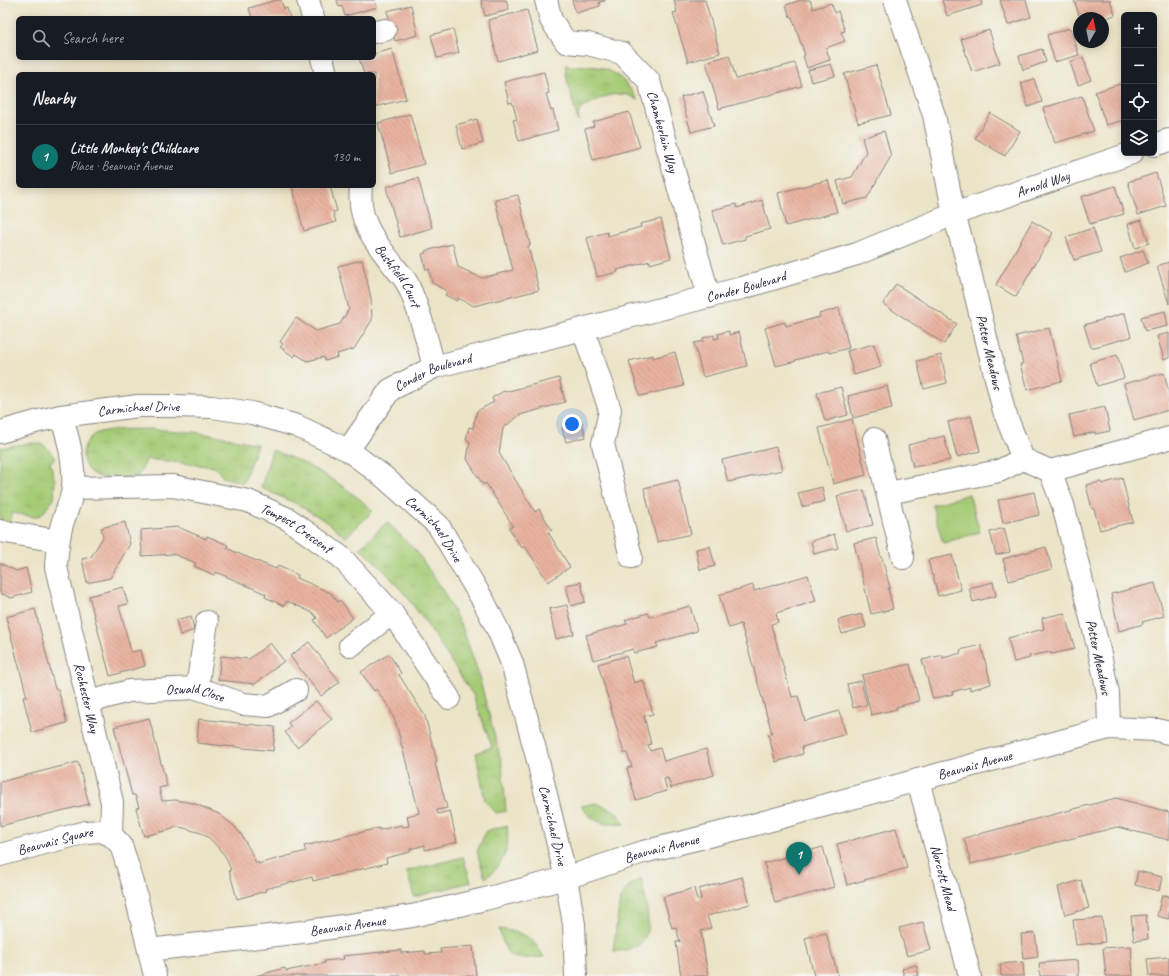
<!DOCTYPE html>
<html lang="en">
<head>
<meta charset="utf-8">
<style>
	:root { --surface:#171b24; --page:#242831; --text:#f1f3f6; --muted:#9ea1a6; --line:#363941; --accent:#0f766e }
	body { margin:0; font-family:Caveat,sans-serif; background:var(--page); color:var(--text) }
	.controls { position:absolute; right:12px; top:12px; display:grid; overflow:hidden; border-radius:6px; box-shadow:0 2px 10px #0003 }
	.controls button { width:36px; height:36px; display:grid; place-items:center; padding:0; border:0; border-bottom:1px solid var(--line); background:var(--surface); color:var(--text); font:20px sans-serif }
	.compass { position:absolute; left:1073px; top:12px; width:36px; height:36px; border-radius:50%; background:var(--surface); box-shadow:0 2px 10px #0003; rotate:9deg }
	.you { position:absolute; left:572px; top:424px; width:14px; height:14px; margin:-10px; border:3px solid #fff; border-radius:50%; background:#1a73e8; box-shadow:0 0 0 6px #1a73e833 }
	.badge { display:grid; place-items:center; width:26px; height:26px; border-radius:50%; background:var(--accent); color:#fff; font-size:13px; font-weight:700 }
	.pin { position:absolute; translate:-50% -33px; filter:drop-shadow(0 1px 2px #0008) }
	.pin::after { content:''; position:absolute; top:21px; width:14px; height:12px; background:inherit; clip-path:polygon(0 0,100% 0,50% 100%) }
	.list { margin:0; padding:0; list-style:none }
	h2 { display:flex; justify-content:space-between; align-items:center; height:52px; margin:0; padding:0 16px; font-size:17px }
	h2 small { font-size:13px; font-weight:400; color:var(--muted) }
	.list li { display:grid; grid-template-columns:26px 1fr auto; gap:12px; align-items:center; box-sizing:border-box; height:64px; padding:0 16px; border-top:1px solid var(--line) }
	.list b { display:block; font-size:15px; white-space:nowrap }
	.list p { margin:0; font-size:13px; white-space:nowrap; color:var(--muted) }
	.list em { font-size:13px; font-style:normal; color:var(--muted) }
	.icon { flex:none; width:22px; height:22px; fill:none; stroke:currentColor; stroke-width:2; stroke-linecap:round; stroke-linejoin:round }
	.map { position:relative; flex:none; width:1169px; height:976px; overflow:hidden }
	.search { position:absolute; background:var(--surface); box-shadow:0 2px 10px #0003; left:16px; top:16px; width:360px; height:44px; display:flex; align-items:center; gap:10px; box-sizing:border-box; padding:0 14px; border-radius:6px; color:var(--muted); font-size:15px }
	.panel { position:absolute; background:var(--surface); box-shadow:0 2px 10px #0003; left:16px; top:72px; width:360px; height:116px; border-radius:6px }
	.map>svg:first-child { display:block }
</style>
</head>
<body>
<div class="map">
<svg width="1169" height="976" viewBox="0 0 1169 976">
	<defs>
		<pattern id="grass-tufts" width="24" height="20" patternUnits="userSpaceOnUse"><rect width="24" height="20" fill="#a5cb75"/><path d="M3 7l-1-3M5 7V3M7 7l1-3M15 17l-1-3M17 17v-4M19 17l1-3" fill="none" stroke="#8eae66"/></pattern>
		<pattern id="building-back-hatch" width="6" height="6" patternUnits="userSpaceOnUse"><rect width="6" height="6" fill="#e9b4a0"/><path d="M-1 5l2 2M0 0l6 6M5-1l2 2" fill="none" stroke="#c89a8b"/></pattern>
	</defs>
	<rect width="100%" height="100%" fill="#f6f6f2"/>
	<filter id="ink" filterUnits="userSpaceOnUse"><feTurbulence type="fractalNoise" baseFrequency=".025" numOctaves="2"/><feDisplacementMap in="SourceGraphic" scale="8" xChannelSelector="R" yChannelSelector="G"/><feConvolveMatrix kernelMatrix="1 2 1 2 8 2 1 2 1" color-interpolation-filters="sRGB"/></filter>
	<filter id="wash" filterUnits="userSpaceOnUse"><feTurbulence type="fractalNoise" baseFrequency=".012" numOctaves="4" result="noise"/><feDisplacementMap in="SourceGraphic" scale="16" xChannelSelector="R" yChannelSelector="G"/><feGaussianBlur stdDeviation="0.9" result="paint"/><feColorMatrix in="noise" values="0 0 0 0 0 0 0 0 0 0 0 0 0 0 0 0 0 1.4 0 .05"/><feComposite in="paint" operator="in"/></filter>
	<g filter="url(#wash)">
		<rect width="100%" height="100%" fill="#ece4c7"/>
		<g fill="url(#grass-tufts)" stroke="#647658">
			<path d="M566,65C574,67 580,65 588,66C613,67 626,80 638,101C623,88 604,96 589,104C586,106 581,108 579,112C578,114 579,118 578,121L566,75Z"/>
			<path d="M150,429L193,432L219,436L257,444L243,483L223,477L215,467L147,459L138,476C124,477 107,481 95,475C76,466 81,437 100,432C116,428 134,430 150,429Z"/>
			<path d="M29,443C45,443 47,446 55,459L50,462L55,481L54,499L42,514L35,517L12,513L11,523L0,521V448Z"/>
			<path d="M272,450C308,463 345,484 373,511L346,537L324,520L295,503L261,488Z"/>
			<path d="M387,522L417,552L443,591L462,627L477,669L502,764L506,811L496,813L485,801L476,753L492,747L473,695L428,626L408,598L382,568L360,548Z"/>
			<path d="M596,803L615,811L625,824C605,826 593,823 581,806Z"/>
			<path d="M507,825C510,847 504,866 485,878L477,852L486,831Z"/>
			<path d="M463,857L471,882L414,897L407,871Z"/>
			<path d="M641,878C647,910 662,952 613,951L620,899L628,887Z"/>
			<path d="M499,929C523,932 531,935 544,957C511,959 508,963 499,929Z"/>
		</g>
		<path fill="#a5cb75" stroke="#647658" d="M969,494L980,532L943,543L932,505Z"/>
		<g id="blocks">
			<g fill="url(#building-back-hatch)">
				<path d="M277,0H281L284,9L287,8L290,18H252L249,8Z"/>
				<path d="M337,0H375L377,7L345,16L342,6L339,7Z"/>
				<path d="M481,0H506L509,10L485,16Z"/>
				<path d="M572,0H605V1L599,2L600,6L576,13Z"/>
				<path d="M674,0H705L720,53L688,62L673,13L677,12Z"/>
				<path d="M801,0H810L813,9L831,3L835,13L838,11L845,31L841,32L845,41L826,48L830,60L807,68L803,56L805,55L792,17H790L786,5Z"/>
				<path d="M942,0H981L982,5L947,16Z"/>
				<path d="M1000,0H1026L1031,17L1008,25Z"/>
				<path d="M1074,0H1110L1115,15L1103,19L1080,18Z"/>
				<path d="M411,5L418,35L395,41L387,11Z"/>
				<path d="M527,10L538,50L498,61L488,20Z"/>
				<path d="M1070,28L1079,55L1055,62L1047,35Z"/>
				<path d="M453,29L459,53L437,58L431,35Z"/>
				<path d="M989,30L1000,63L972,72L961,39Z"/>
				<path d="M392,49L406,99L374,107V74H364L359,58H374V54Z"/>
				<path d="M1042,49L1046,62L1023,70L1019,56Z"/>
				<path d="M729,55L736,79L795,63L802,86L719,109L706,62Z"/>
				<path d="M1083,57L1091,80L1078,85L1070,62Z"/>
				<path d="M831,64L835,76L811,82L808,70Z"/>
				<path d="M876,65L891,115L858,123L844,74Z"/>
				<path d="M544,72L549,93L546,94L551,111L553,110L558,130L519,141L513,120L517,119L512,102L509,103L504,82Z"/>
				<path d="M1034,79L1042,102L1028,107L1021,83Z"/>
				<path d="M1123,83L1124,120L1106,125L1095,92Z"/>
				<path d="M703,91L714,126L691,132L681,97Z"/>
				<path d="M1082,96L1094,131L1055,143L1043,108Z"/>
				<path d="M629,112L640,147L593,160L585,129L594,126L593,122Z"/>
				<path d="M990,113L1020,131L1005,156L975,138Z"/>
				<path d="M410,114L424,164L392,173L378,123Z"/>
				<path d="M477,119L483,143L462,149L456,125Z"/>
				<path d="M884,131L891,156L867,198L843,204L837,181L852,177L866,152L862,138Z"/>
				<path d="M1156,173L1166,206L1138,215L1128,182Z"/>
				<path d="M418,178L432,228L400,237L386,187Z"/>
				<path d="M828,180L837,212L786,226L778,193Z"/>
				<path d="M292,186H330L337,211L333,212L336,222L304,231Z"/>
				<path d="M1115,186L1124,214L1090,224L1081,197Z"/>
				<path d="M518,195L530,245L528,246L539,290L474,306L458,298L457,301L445,295L447,291L432,283L429,269L426,270L422,254L426,253L425,251L453,244L458,267L482,278L513,270L495,200Z"/>
				<path d="M762,200L770,229L745,236V239L723,245L712,210L736,204L737,208Z"/>
				<path d="M661,219L671,258L650,264V261L617,270L618,272L597,277L587,238L607,232L608,236L641,227L640,224Z"/>
				<path d="M1141,220L1149,243L1135,248L1128,224Z"/>
				<path d="M1032,221L1053,233L1016,297L996,285Z"/>
				<path d="M1093,228L1101,252L1074,260L1066,237Z"/>
				<path d="M1143,250L1148,263L1125,272L1120,258Z"/>
				<path d="M362,260L371,298L372,320L354,349L337,354L338,357L325,361L324,357L307,361L296,354L294,357L280,347L283,344L280,342L296,318L316,331L340,324L349,309L338,266Z"/>
				<path d="M1169,262V304L1157,266Z"/>
				<path d="M896,284L957,324L944,344L883,304Z"/>
				<path d="M839,308L849,348L829,353L828,351L795,360L796,361L776,366L765,328L785,322L786,326L820,317L819,314Z"/>
				<path d="M1165,311L1168,326L1145,331L1141,317Z"/>
				<path d="M1125,313L1131,337L1091,348L1084,325Z"/>
				<path d="M1049,328L1062,381L1027,390L1020,364H1023L1016,336Z"/>
				<path d="M729,331V335L739,332L747,366L703,377L694,343L704,341L703,338L714,335V339L719,338L718,334Z"/>
				<path d="M1169,333V358L1164,360L1157,336Z"/>
				<path d="M874,344L881,367L854,375L847,351Z"/>
				<path d="M675,352L684,386L640,396L629,361L653,355V358Z"/>
				<path d="M941,355L947,383L924,389L917,361Z"/>
				<path d="M1117,355L1124,378L1097,386L1090,363Z"/>
				<path d="M1164,373L1169,393V410L1134,420L1124,384Z"/>
				<path d="M559,378L565,402L520,415L503,428L499,453L535,512L539,509L552,530L548,532L570,567L548,582L525,546L522,548L509,528L513,526L486,483L483,485L467,459L470,441L466,440L469,427L473,428L477,411L494,402L492,398L504,391L505,392Z"/>
				<path d="M887,386L892,408L853,418L848,396Z"/>
				<path d="M841,387L848,415L825,421L817,393Z"/>
				<path d="M1105,407L1110,431L1095,434V432L1074,437L1069,415Z"/>
				<path d="M971,416L980,451L957,457L948,422Z"/>
				<path d="M852,419L866,475L833,484L819,428Z"/>
				<path d="M582,423L586,437L566,442L562,428Z"/>
				<path d="M944,436L950,460L913,467L908,445Z"/>
				<path d="M776,447L782,470L728,482L722,460Z"/>
				<path d="M1122,478L1133,522L1100,530L1094,509H1092L1086,485L1101,482L1102,484Z"/>
				<path d="M678,480L691,534L657,542L644,488Z"/>
				<path d="M822,487L825,501L802,507L798,493Z"/>
				<path d="M864,490L873,525L846,531L837,496Z"/>
				<path d="M1034,492L1039,515L1003,523L998,500Z"/>
				<path d="M125,522L130,544L110,578L87,583L82,559L91,557L103,537L101,528Z"/>
				<path d="M178,527L206,539L207,536L228,545L227,548L237,553L276,569L278,566L298,575L297,578L331,593L338,602L340,600L353,618L326,638L314,620L317,618L313,613L287,601L284,606L265,597L266,594L216,572L214,575L194,566L196,563L173,554L142,556L141,530Z"/>
				<path d="M1004,528L1010,552L996,555L990,532Z"/>
				<path d="M834,534L838,548L814,554L811,541Z"/>
				<path d="M876,538L881,558H882L890,588H888L893,609L871,614L854,543Z"/>
				<path d="M710,546L715,566L700,570L696,549Z"/>
				<path d="M1046,547L1052,569L1009,581L1003,559Z"/>
				<path d="M952,555L961,590L938,596L933,575L932,576L928,560Z"/>
				<path d="M0,563L16,571L26,568L32,592L11,598L0,593Z"/>
				<path d="M808,575L816,601L776,613L778,622L771,624L792,697L798,696L805,721L839,711L846,734L802,747L803,754L776,762L768,734L772,733L741,624L729,628L719,595L753,585L754,591Z"/>
				<path d="M581,582L585,602L571,606L566,585Z"/>
				<path d="M993,582L996,596L973,602L969,588Z"/>
				<path d="M1155,583L1164,616L1142,622L1143,624L1119,631L1111,594Z"/>
				<path d="M123,587L128,604L119,606L131,652L141,650L145,666L110,676L89,596Z"/>
				<path d="M567,605L574,634L556,639L549,609Z"/>
				<path d="M690,606L697,631L656,643L658,647L634,653L633,649L593,660L586,635L627,624L625,620L648,613L650,617Z"/>
				<path d="M35,609L55,689H58L67,723L32,732L23,697H27L6,617Z"/>
				<path d="M1064,613L1075,649L1051,654L1050,652L1029,656L1030,658L1014,662L1008,638L1044,629L1042,618Z"/>
				<path d="M862,614L866,627L842,634L838,620Z"/>
				<path d="M191,616L194,630L180,635L176,620Z"/>
				<path d="M309,642L340,682L321,696L290,656Z"/>
				<path d="M270,643L284,661L255,684L218,680L221,656L249,659Z"/>
				<path d="M981,645L991,684L970,690V687L952,692L953,694L933,699L922,660L943,655V658L961,653L960,650Z"/>
				<path d="M389,654L401,673L399,675L425,716L437,762L435,763L447,808L437,810L438,814L450,811L457,842L425,850V845L410,849V852L386,858L387,863L313,881L312,877L265,889L266,891L237,899L229,870H231L225,856L215,844L209,838L201,833L184,828L178,827H173V829L144,836L136,808L139,807L135,795H132L114,727L149,718L167,786L159,788L162,801L175,800L193,803L219,814L235,827L241,834L251,852L256,863L258,862V864L306,851L304,846L379,828V830L402,825L403,827L409,826L407,816L419,813L396,723L389,707L376,689L374,691L361,672Z"/>
				<path d="M626,656L634,683L643,680L653,714L644,716L651,744L648,745L650,751L660,748L664,761L706,749L714,775L671,788L668,778L664,779L667,791L636,800L627,768L632,767L627,753H624L598,664Z"/>
				<path d="M910,664L919,701L896,707L897,709L871,715L862,675Z"/>
				<path d="M861,681L867,705L853,708L847,684Z"/>
				<path d="M316,701L332,719L297,747L285,732L291,727L288,723Z"/>
				<path d="M199,719L275,727L273,751L197,743Z"/>
				<path d="M78,762L89,804L0,826V782Z"/>
				<path d="M1116,798L1169,812V840L1117,827L971,864L964,838Z"/>
				<path d="M896,828L907,868L847,885L837,844Z"/>
				<path d="M823,847L834,887L775,903L764,863Z"/>
				<path d="M1138,871L1162,877L1159,891L1135,885Z"/>
				<path d="M742,877L750,904L707,916L711,928L701,931L708,976H681L676,942H680L676,927L672,928L663,897L694,888L697,900L701,899L699,889Z"/>
				<path d="M1081,880L1089,908L1065,915L1058,887Z"/>
				<path d="M1162,895L1169,896V919L1157,916Z"/>
				<path d="M1146,915L1148,939L1134,941L1131,916Z"/>
				<path d="M1102,918L1105,942L1076,945L1073,920Z"/>
				<path d="M923,922L931,950L907,956L899,928Z"/>
				<path d="M826,933L838,976H814L805,938Z"/>
				<path d="M1035,933L1038,957L1023,959L1021,934Z"/>
				<path d="M473,946L476,976H255L285,968L286,971L325,963L324,961L344,959L343,956L401,950V953L425,951V954L441,953L440,949Z"/>
				<path d="M1131,946L1133,976H1106L1103,948Z"/>
				<path d="M1169,957V976H1149L1147,959Z"/>
				<path d="M1078,960L1079,976H1040L1039,963Z"/>
				<path d="M1023,962L1024,976H1001L1000,964Z"/>
				<path d="M916,965L919,976H904L902,969Z"/>
			</g>
		</g>
	</g>
	<g filter="url(#ink)">
		<use href="#blocks" fill-opacity="0" stroke="#878381" stroke-width="1"/>
		<g fill="none" stroke-linecap="round" stroke-linejoin="round">
			<g stroke="#878381" stroke-width="24">
				<g id="minor">
					<path d="M308,0L313,18"/>
					<path id="s1" d="M546,0L551,20L566,42L588,44L622,53L649,81L709,297"/>
					<path d="M374,32L385,30"/>
					<path d="M322,58L326,74"/>
					<path d="M1154,145L1169,140"/>
					<path id="s2" d="M361,186C357,221 374,240 394,266C398,272 405,278 408,285C420,311 427,340 434,367"/>
					<path d="M583,329L610,410L603,444L631,557"/>
					<path id="s3" d="M61,416C69,439 75,464 73,489C71,500 67,510 63,521C58,536 57,551 56,567L112,802L111,835L121,845L133,883L155,976"/>
					<path d="M874,439L903,558"/>
					<path id="s4" d="M348,450L390,390L434,367L742,288L857,254L954,214L934,115L895,0"/>
					<path d="M1050,471L1169,438"/>
					<path id="s5" d="M73,488L173,486L248,501L288,519L341,557L392,613L449,698"/>
					<path d="M888,493L999,471L1023,459"/>
					<path d="M0,531L58,541"/>
					<path d="M350,646L392,613"/>
					<path d="M197,688L207,622"/>
					<path id="s6" d="M89,702L129,691L197,688L243,704L268,706L296,690"/>
					<path id="s7" d="M1109,728L1108,693L1099,650L1063,505L1050,471L1023,459L1004,411L968,264L954,214L1132,153"/>
					<path id="s8" d="M918,780L970,976"/>
					<path id="s9" d="M0,855L86,832L101,831L111,835"/>
					<path id="s10" d="M149,950L302,932L412,916L485,899L566,878L643,852L749,826L1109,728L1157,730L1169,733"/>
				</g>
			</g>
			<g stroke="#878381" stroke-width="24">
				<g id="primary">
					<path id="s11" d="M0,432L39,421L61,416L138,406H174L212,407L252,413L297,426L348,450L384,477L438,525L484,602L498,630L512,663L537,757L566,878L574,924L576,976"/>
				</g>
			</g>
			<use href="#minor" stroke="#fff" stroke-width="22"/>
			<use href="#primary" stroke="#fff" stroke-width="22"/>
		</g>
	</g>
	<g text-anchor="middle" stroke-width="3" stroke-linejoin="round" paint-order="stroke">
		<g font-size="14" fill="#22223b" stroke="#f6f6f2">
			<text dy="5" stroke="none"><textPath href="#s1" startOffset="196">Chamberlain Way</textPath></text>
			<text dy="5" stroke="none"><textPath href="#s7" startOffset="643">Arnold Way</textPath></text>
			<text dy="5" stroke="none"><textPath href="#s2" startOffset="100">Bushfield Court</textPath></text>
			<text dy="5" stroke="none"><textPath href="#s4" startOffset="445">Conder Boulevard</textPath></text>
			<text transform="translate(990 352) rotate(77)" y="5">Potter Meadows</text>
			<text dy="5" stroke="none"><textPath href="#s4" startOffset="120">Conder Boulevard</textPath></text>
			<text dy="5" stroke="none"><textPath href="#s11" startOffset="141">Carmichael Drive</textPath></text>
			<text dy="5" stroke="none"><textPath href="#s5" startOffset="232">Tempest Crescent</textPath></text>
			<text dy="5" stroke="none"><textPath href="#s11" startOffset="476">Carmichael Drive</textPath></text>
			<text transform="translate(1099 657) rotate(78)" y="5">Potter Meadows</text>
			<text dy="5" stroke="none"><textPath href="#s6" startOffset="108">Oswald Close</textPath></text>
			<text dy="5" stroke="none"><textPath href="#s3" startOffset="289">Rochester Way</textPath></text>
			<text dy="5" stroke="none"><textPath href="#s10" startOffset="848">Beauvais Avenue</textPath></text>
			<text dy="5" stroke="none"><textPath href="#s11" startOffset="800">Carmichael Drive</textPath></text>
			<text dy="5" stroke="none"><textPath href="#s9" startOffset="57">Beauvais Square</textPath></text>
			<text dy="5" stroke="none"><textPath href="#s10" startOffset="524">Beauvais Avenue</textPath></text>
			<text dy="5" stroke="none"><textPath href="#s8" startOffset="101">Norcott Mead</textPath></text>
			<text dy="5" stroke="none"><textPath href="#s10" startOffset="200">Beauvais Avenue</textPath></text>
		</g>
	</g>
</svg>
<div class="controls">
<button>+</button>
<button>−</button>
<button><svg class="icon" aria-label="locate" viewBox="0 0 24 24"><circle cx="12" cy="12" r="6"/><path d="M12 2v4M12 18v4M2 12h4M18 12h4"/></svg></button>
<button><svg class="icon" aria-label="layers" viewBox="0 0 24 24"><path d="M12 4l9 5-9 5-9-5zM3 14l9 5 9-5"/></svg></button>
</div>
<svg class="compass" viewBox="-18 -18 36 36"><path d="M0-13l5 13h-10z" fill="#e53935"/><path d="M0 13l5-13h-10z" fill="#9ea1a6"/></svg>
<div class="you"></div>
<div class="pin badge" style="left:799px;top:875px">1</div>
<div class="search"><svg class="icon" aria-label="search" viewBox="0 0 24 24"><circle cx="10" cy="10" r="6"/><path d="M15 15l6 6"/></svg>Search here</div>
<section class="panel">
<h2>Nearby<small></small></h2>
<ul class="list">
<li><span class="badge">1</span><div><b>Little Monkey's Childcare</b><p>Place · Beauvais Avenue</p></div><em>130 m</em></li>
</ul>
</section>
</div>
</body>
</html>
